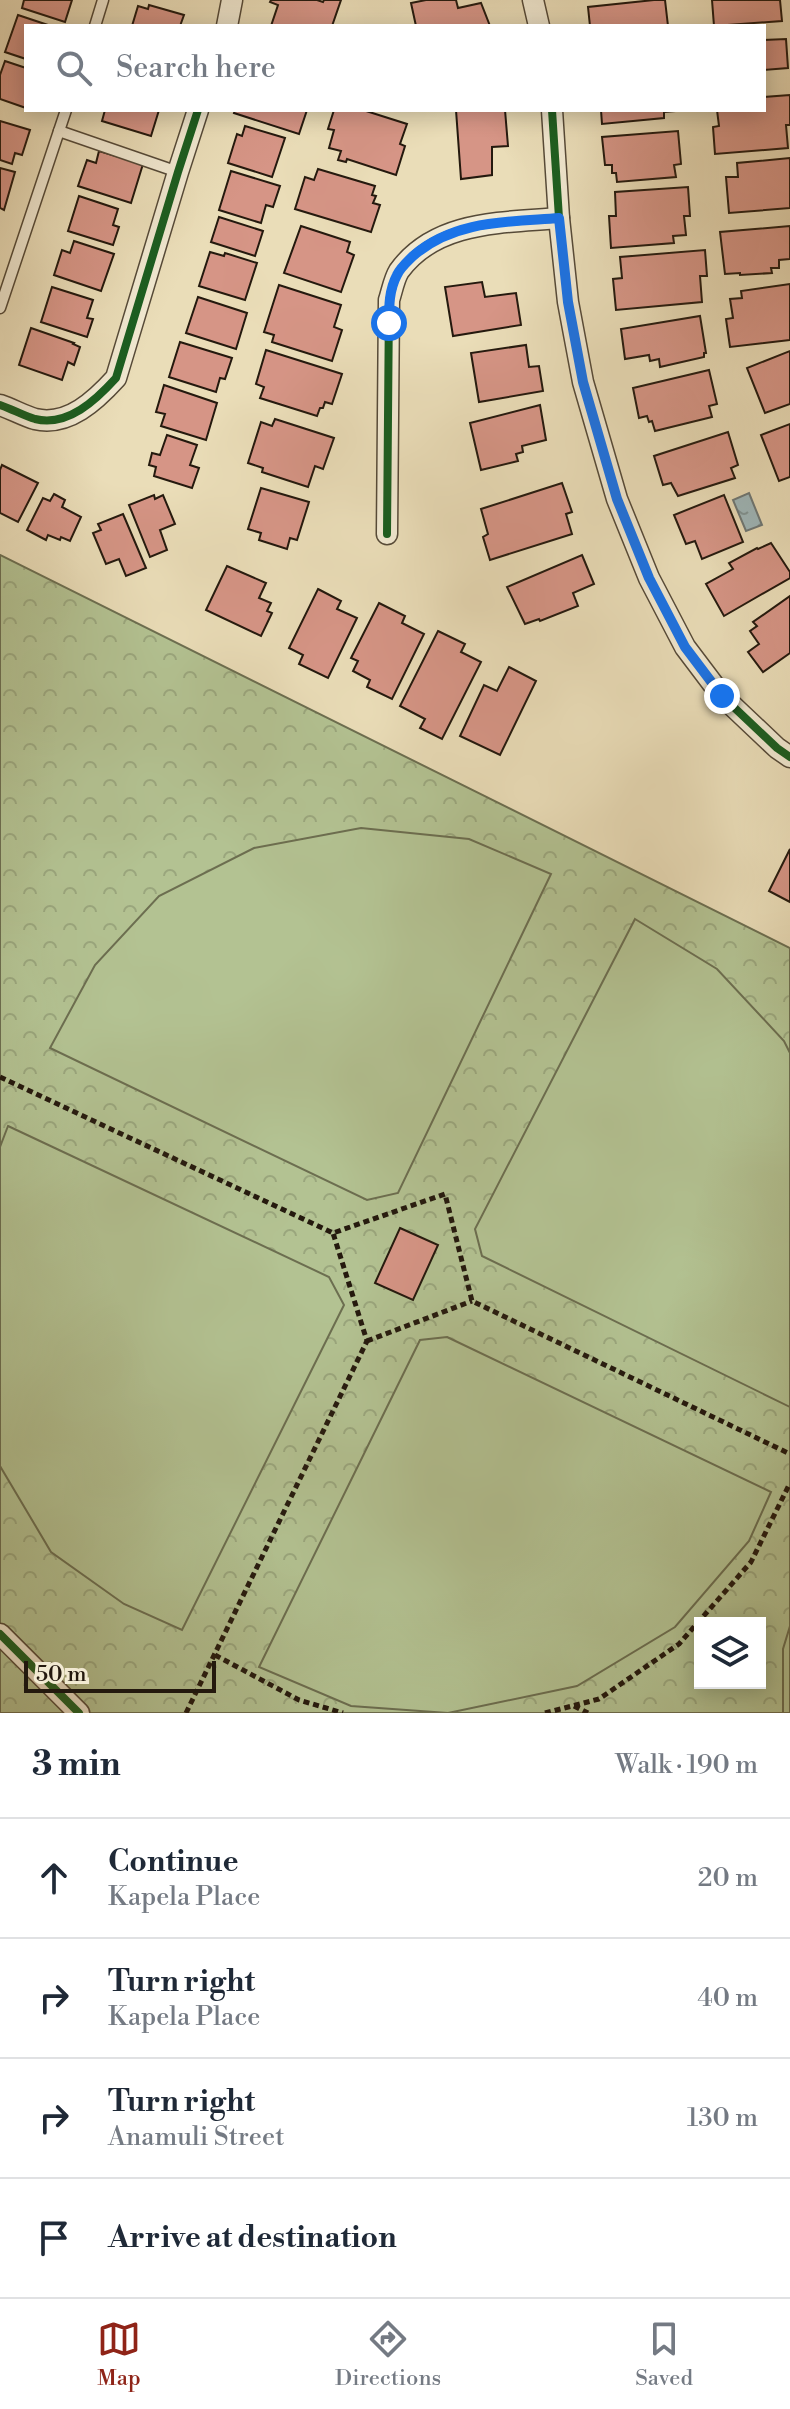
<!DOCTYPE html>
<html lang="en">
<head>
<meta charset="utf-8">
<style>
	:root { --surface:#fff; --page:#f2f2f3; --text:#1f2937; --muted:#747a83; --line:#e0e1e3; --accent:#8f2418 }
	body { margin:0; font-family:"Libre Bodoni",serif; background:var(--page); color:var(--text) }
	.controls { position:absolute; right:24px; bottom:24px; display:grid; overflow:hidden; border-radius:0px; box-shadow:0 4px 20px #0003 }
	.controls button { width:72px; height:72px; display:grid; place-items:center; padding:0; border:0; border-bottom:2px solid var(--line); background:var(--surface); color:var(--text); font:40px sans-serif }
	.scale { position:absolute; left:24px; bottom:20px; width:192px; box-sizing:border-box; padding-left:8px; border:4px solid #24190e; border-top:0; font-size:22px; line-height:28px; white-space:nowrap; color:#24190e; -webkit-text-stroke:6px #f1e9d1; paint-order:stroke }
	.stop { position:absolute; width:24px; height:24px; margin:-18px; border:6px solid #1a73e8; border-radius:50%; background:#fff }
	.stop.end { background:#1a73e8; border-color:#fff; box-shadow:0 2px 8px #0008 }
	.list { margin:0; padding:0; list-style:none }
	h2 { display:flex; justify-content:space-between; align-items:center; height:104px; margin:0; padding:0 32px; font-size:34px }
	h2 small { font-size:26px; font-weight:400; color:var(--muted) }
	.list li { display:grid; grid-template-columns:52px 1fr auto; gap:24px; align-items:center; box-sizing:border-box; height:120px; padding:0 32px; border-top:2px solid var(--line) }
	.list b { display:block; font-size:30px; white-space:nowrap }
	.list p { margin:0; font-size:26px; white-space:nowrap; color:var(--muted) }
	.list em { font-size:26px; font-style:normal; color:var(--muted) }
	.icon { flex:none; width:44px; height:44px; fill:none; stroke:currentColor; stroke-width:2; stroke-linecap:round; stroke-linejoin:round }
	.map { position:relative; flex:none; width:790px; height:1713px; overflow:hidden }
	.search { position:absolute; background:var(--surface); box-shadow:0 4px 20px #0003; left:24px; right:24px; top:24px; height:88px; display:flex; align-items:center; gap:20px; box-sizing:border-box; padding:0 28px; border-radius:0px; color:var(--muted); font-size:30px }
	.sheet { height:584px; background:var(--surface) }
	nav { display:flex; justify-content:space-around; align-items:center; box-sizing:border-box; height:112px; border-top:2px solid var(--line); background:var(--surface); font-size:22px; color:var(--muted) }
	nav a { display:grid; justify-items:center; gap:4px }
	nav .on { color:var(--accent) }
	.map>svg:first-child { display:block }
</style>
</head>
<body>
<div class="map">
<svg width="790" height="1713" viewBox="0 0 790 1713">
	<defs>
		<pattern id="forest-crowns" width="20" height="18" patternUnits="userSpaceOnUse" patternTransform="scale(2)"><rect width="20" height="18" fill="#b3c292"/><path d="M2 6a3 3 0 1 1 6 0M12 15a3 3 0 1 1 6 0" fill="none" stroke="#9aa67d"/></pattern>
		<pattern id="water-ripples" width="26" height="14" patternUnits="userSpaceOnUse" patternTransform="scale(2)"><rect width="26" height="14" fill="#9fb8bb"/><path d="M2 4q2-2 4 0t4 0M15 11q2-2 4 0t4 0" fill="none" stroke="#819596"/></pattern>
	</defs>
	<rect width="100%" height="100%" fill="#eaddb8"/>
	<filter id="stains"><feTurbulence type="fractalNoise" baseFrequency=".0025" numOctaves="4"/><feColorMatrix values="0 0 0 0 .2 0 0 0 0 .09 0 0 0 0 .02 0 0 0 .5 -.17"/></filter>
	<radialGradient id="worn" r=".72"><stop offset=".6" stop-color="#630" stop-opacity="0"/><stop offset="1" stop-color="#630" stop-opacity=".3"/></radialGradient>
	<path fill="url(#forest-crowns)" stroke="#6c6e50" stroke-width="2" fill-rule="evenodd" d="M0,555L790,948V1713H0ZM700,1623H760V1683H700Z"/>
	<g fill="#b3c292" stroke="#6c6e50" stroke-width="2">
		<path d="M361,828L469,839L551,874L398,1193L367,1200L50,1048L95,965L159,896L254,848Z"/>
		<path d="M635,919L717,969L784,1041L790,1053V1407L482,1256L475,1229Z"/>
		<path d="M8,1126L329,1277L344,1305L182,1630L124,1604L51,1552L0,1466V1147Z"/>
		<path d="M447,1337L771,1492L749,1541L675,1627L577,1686L448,1713L351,1706L259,1667L420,1340Z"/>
		<path d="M790,1626V1713H783V1649Z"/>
	</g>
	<path fill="url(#water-ripples)" stroke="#6e7876" stroke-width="2" d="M749,493L762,525L746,531L733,500Z"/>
	<g fill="#d69586" stroke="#24190e" stroke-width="2">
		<path d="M24,0H72L65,22L22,8Z"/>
		<path d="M271,0H317L323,2L324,0H341L332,26H271L278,5L270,2Z"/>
		<path d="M426,0H456L458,8L481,3L490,26H416L411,3Z"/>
		<path d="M654,0H665L668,26H590L588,7Z"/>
		<path d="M712,0H780L782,21L714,26Z"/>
		<path d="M149,5L184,15L180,26H132L138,6L148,9Z"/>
		<path d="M18,15L51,26H26V59L5,52Z"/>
		<path d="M786,39L788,68L764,70V40Z"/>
		<path d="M5,61L26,68V108L0,99V75Z"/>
		<path d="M790,95V125H786L788,148L715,154L713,127L719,126L717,110H764V97Z"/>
		<path d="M105,110H159L151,136L102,121Z"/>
		<path d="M235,110H307L299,134L234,113Z"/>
		<path d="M334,110H363L407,124L400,144L405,146L396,175L347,159L346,162L338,160L341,151L329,148L334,130L328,129Z"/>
		<path d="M456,110H505L508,146L492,147V175L461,179Z"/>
		<path d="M601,110H675V111L664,112V118L602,124Z"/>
		<path d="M0,121L30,130L22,155L15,153L12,164L0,160Z"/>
		<path d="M245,126L285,138L272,177L228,163L237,134L242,136Z"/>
		<path d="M678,131L681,164L674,165L676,177L617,182L616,173H612V165H605L602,137Z"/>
		<path d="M99,151L143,164L131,203L78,186L87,160L96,163Z"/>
		<path d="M790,158V208L729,213L726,177H738L737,163Z"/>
		<path d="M0,168L15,172L4,210L0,208Z"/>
		<path d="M318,169L375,186L372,195L376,196L373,203L380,205L371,232L295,209L305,177L314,180Z"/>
		<path d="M231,171L280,186L273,207L266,205L261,223L219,210Z"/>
		<path d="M688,187L690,216H684L686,235L673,236L674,243L611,248L609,216H616L615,192Z"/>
		<path d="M79,196L118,209L113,225L119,227L113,245L68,231Z"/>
		<path d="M219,217L263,231L255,256L211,242Z"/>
		<path d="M301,226L350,242L347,252L354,255L341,292L284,273Z"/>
		<path d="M790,226V259L779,260V268H771L772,273L740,275V273L725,274L720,232Z"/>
		<path d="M74,241L114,254L101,291L54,275L62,250L70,253Z"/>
		<path d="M705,250L707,276H700L702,302L616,310L613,279L622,278L620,257Z"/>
		<path d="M210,252L224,256L225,253L257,263L245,300L199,286Z"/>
		<path d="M482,282L485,297L516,293L521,325L453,336L445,287Z"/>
		<path d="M790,284V340L730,347L726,319L733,318L730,299L742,298L741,291Z"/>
		<path d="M279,285L341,305L334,327L342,330L332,361L272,342L274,335L264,332Z"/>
		<path d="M52,287L93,300L87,318L93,319L87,337L41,322Z"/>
		<path d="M198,297L247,313L236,349L186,333Z"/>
		<path d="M700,316L706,353H704V357L660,367L659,359L650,361L649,355L625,359L621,329Z"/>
		<path d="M31,328L74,343L73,344L80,347L74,365L68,362L62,380L19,365Z"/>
		<path d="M180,342L232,358L225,379L220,378L216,392L169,377Z"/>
		<path d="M526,345L529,367L539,366L543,391L479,402L471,353Z"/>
		<path d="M266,350L342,374L332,404L325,402L323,408H320L317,416L260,398L264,387L256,384Z"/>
		<path d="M790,351V404L765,413L747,368Z"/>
		<path d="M709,370L717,404L709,406L712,417L655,431L652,421L649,422L647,416L639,418L633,388Z"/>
		<path d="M164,385L217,403L206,440L161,426L165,414L156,412Z"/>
		<path d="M540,405L546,440L522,446L523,452L516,454L518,461L481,470L470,423Z"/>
		<path d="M275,419L334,438L323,469L315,466L308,487L262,472L263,468L248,463L261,422L272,426Z"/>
		<path d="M790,424V477L779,481L761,435Z"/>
		<path d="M728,432L738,465L731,468L735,478L678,496L671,483L663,485L654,456Z"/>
		<path d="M167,435L197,445L190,465L199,468L192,488L154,476L156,467L149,465L152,453L160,455Z"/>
		<path d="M2,465L38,483L18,522L0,513V470Z"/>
		<path d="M562,483L572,512L566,514L572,534L490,560L483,537L488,534L481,509Z"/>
		<path d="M261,488L309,502L297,540L290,538L287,549L259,540L261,533L248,529Z"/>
		<path d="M54,494L65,500L62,507L81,517L70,541L61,537L60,540L48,535L46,540L27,530L43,498L50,501Z"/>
		<path d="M154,495L155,499L163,495L175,524L160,530L167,550L150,557L129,505Z"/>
		<path d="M724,495L743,542L702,559L695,541L686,544L674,515Z"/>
		<path d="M123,514L146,568L126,576L119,559L106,564L93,533L101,530L98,524Z"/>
		<path d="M771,543L790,572V578L724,616L706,584L733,569L729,563L757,548L758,549Z"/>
		<path d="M582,555L594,584L573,593L578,606L540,621L539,619L525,624L507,587Z"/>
		<path d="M227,566L266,583L259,598L271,603L267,611L272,613L261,636L206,610Z"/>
		<path d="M318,589L341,601L337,609L357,618L328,678L299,664L303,655L289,648Z"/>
		<path d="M790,596V653L763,672L748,652L759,644L750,631L757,626L753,622Z"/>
		<path d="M379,603L405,616L402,623L424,634L392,699L367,687L370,680L353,671L358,661L351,658Z"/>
		<path d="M438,631L465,644L461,652L481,662L442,739L420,728L425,719L400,706Z"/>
		<path d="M509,667L536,681L500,755L460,736L484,685L497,691Z"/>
		<path d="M790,849V902L769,891Z"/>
		<path d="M400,1228L438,1245L413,1300L375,1283Z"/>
	</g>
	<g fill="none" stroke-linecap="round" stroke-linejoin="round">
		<g stroke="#564a38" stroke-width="13">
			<g id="lane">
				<path d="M95,26L103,0"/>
				<path d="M59,131L178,172"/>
				<path d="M0,308L66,110"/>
			</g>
		</g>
		<g stroke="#564a38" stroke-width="23">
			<g id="street">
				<path d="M533,0L539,26"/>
				<path d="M227,26L232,0"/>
				<path d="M552,110L559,218L568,302L583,382L617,499L649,578L685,647L722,696L777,748L790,757"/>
				<path d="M0,405C12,409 24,416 35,419C68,427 96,400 116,378L178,172L198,110"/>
				<path d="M387,534L389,300C392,291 394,279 399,271C436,220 503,223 559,218"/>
				<path d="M0,1634L79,1713"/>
			</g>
		</g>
		<g stroke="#24190e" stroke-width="5" stroke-dasharray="6 4" stroke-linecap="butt">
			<path d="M0,1077L333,1233L445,1194L472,1301L790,1454"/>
			<path d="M367,1341L472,1301"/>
			<path d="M215,1655L299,1700L343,1713"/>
			<path d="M574,1706L588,1713"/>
			<path d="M186,1713L367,1341L333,1233"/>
			<path d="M545,1713L599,1699L679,1644L751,1562L790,1483"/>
		</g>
		<use href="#lane" stroke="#f1e9d1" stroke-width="10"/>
		<use href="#street" stroke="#f1e9d1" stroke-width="20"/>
		<g stroke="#f1e9d1" stroke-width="13">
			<g id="cycleway">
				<path d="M552,110L559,218L568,302L583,382L617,499L649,578L685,647L722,696L777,748L790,757"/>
				<path d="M0,405C12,409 24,416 35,419C68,427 96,400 116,378L178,172L198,110"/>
				<path d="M387,534L389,300C392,291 394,279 399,271C436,220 503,223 559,218"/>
				<path d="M0,1634L79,1713"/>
			</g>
		</g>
		<use href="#cycleway" stroke="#1b5e20" stroke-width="8"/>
	</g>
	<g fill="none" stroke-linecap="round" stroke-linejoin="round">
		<path stroke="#1a73e8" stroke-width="10" d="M389,323C389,306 389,290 397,275C400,268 408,261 413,256C454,220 508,222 559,218L568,302L583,382L617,499L649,578L685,647L722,696"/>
	</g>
	<rect width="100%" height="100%" filter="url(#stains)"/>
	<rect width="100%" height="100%" fill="url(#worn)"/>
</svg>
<div class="controls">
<button><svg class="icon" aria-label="layers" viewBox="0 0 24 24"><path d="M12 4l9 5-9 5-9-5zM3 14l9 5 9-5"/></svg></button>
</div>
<div class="scale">50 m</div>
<div class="stop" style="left:389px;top:323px"></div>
<div class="stop end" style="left:722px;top:696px"></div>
<div class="search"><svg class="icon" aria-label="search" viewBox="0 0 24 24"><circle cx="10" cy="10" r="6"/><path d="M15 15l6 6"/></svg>Search here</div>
</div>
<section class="sheet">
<h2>3 min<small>Walk · 190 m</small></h2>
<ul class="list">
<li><svg class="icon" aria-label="ahead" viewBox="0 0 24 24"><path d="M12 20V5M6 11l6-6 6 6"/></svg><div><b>Continue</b><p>Kapela Place</p></div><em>20 m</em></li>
<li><svg class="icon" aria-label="right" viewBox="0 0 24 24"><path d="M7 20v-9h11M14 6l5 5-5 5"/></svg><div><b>Turn right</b><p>Kapela Place</p></div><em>40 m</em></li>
<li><svg class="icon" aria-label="right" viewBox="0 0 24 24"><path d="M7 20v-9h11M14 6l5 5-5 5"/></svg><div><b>Turn right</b><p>Anamuli Street</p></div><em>130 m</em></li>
<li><svg class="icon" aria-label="arrive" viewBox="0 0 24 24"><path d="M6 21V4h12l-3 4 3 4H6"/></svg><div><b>Arrive at destination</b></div></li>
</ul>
</section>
<nav>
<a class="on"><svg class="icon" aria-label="map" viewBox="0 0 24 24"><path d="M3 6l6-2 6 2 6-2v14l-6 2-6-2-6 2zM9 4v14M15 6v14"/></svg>Map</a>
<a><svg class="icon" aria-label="directions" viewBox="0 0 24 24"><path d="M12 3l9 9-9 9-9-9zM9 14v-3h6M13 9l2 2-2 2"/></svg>Directions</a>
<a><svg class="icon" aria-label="saved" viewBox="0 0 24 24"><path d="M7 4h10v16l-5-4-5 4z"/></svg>Saved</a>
</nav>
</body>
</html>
